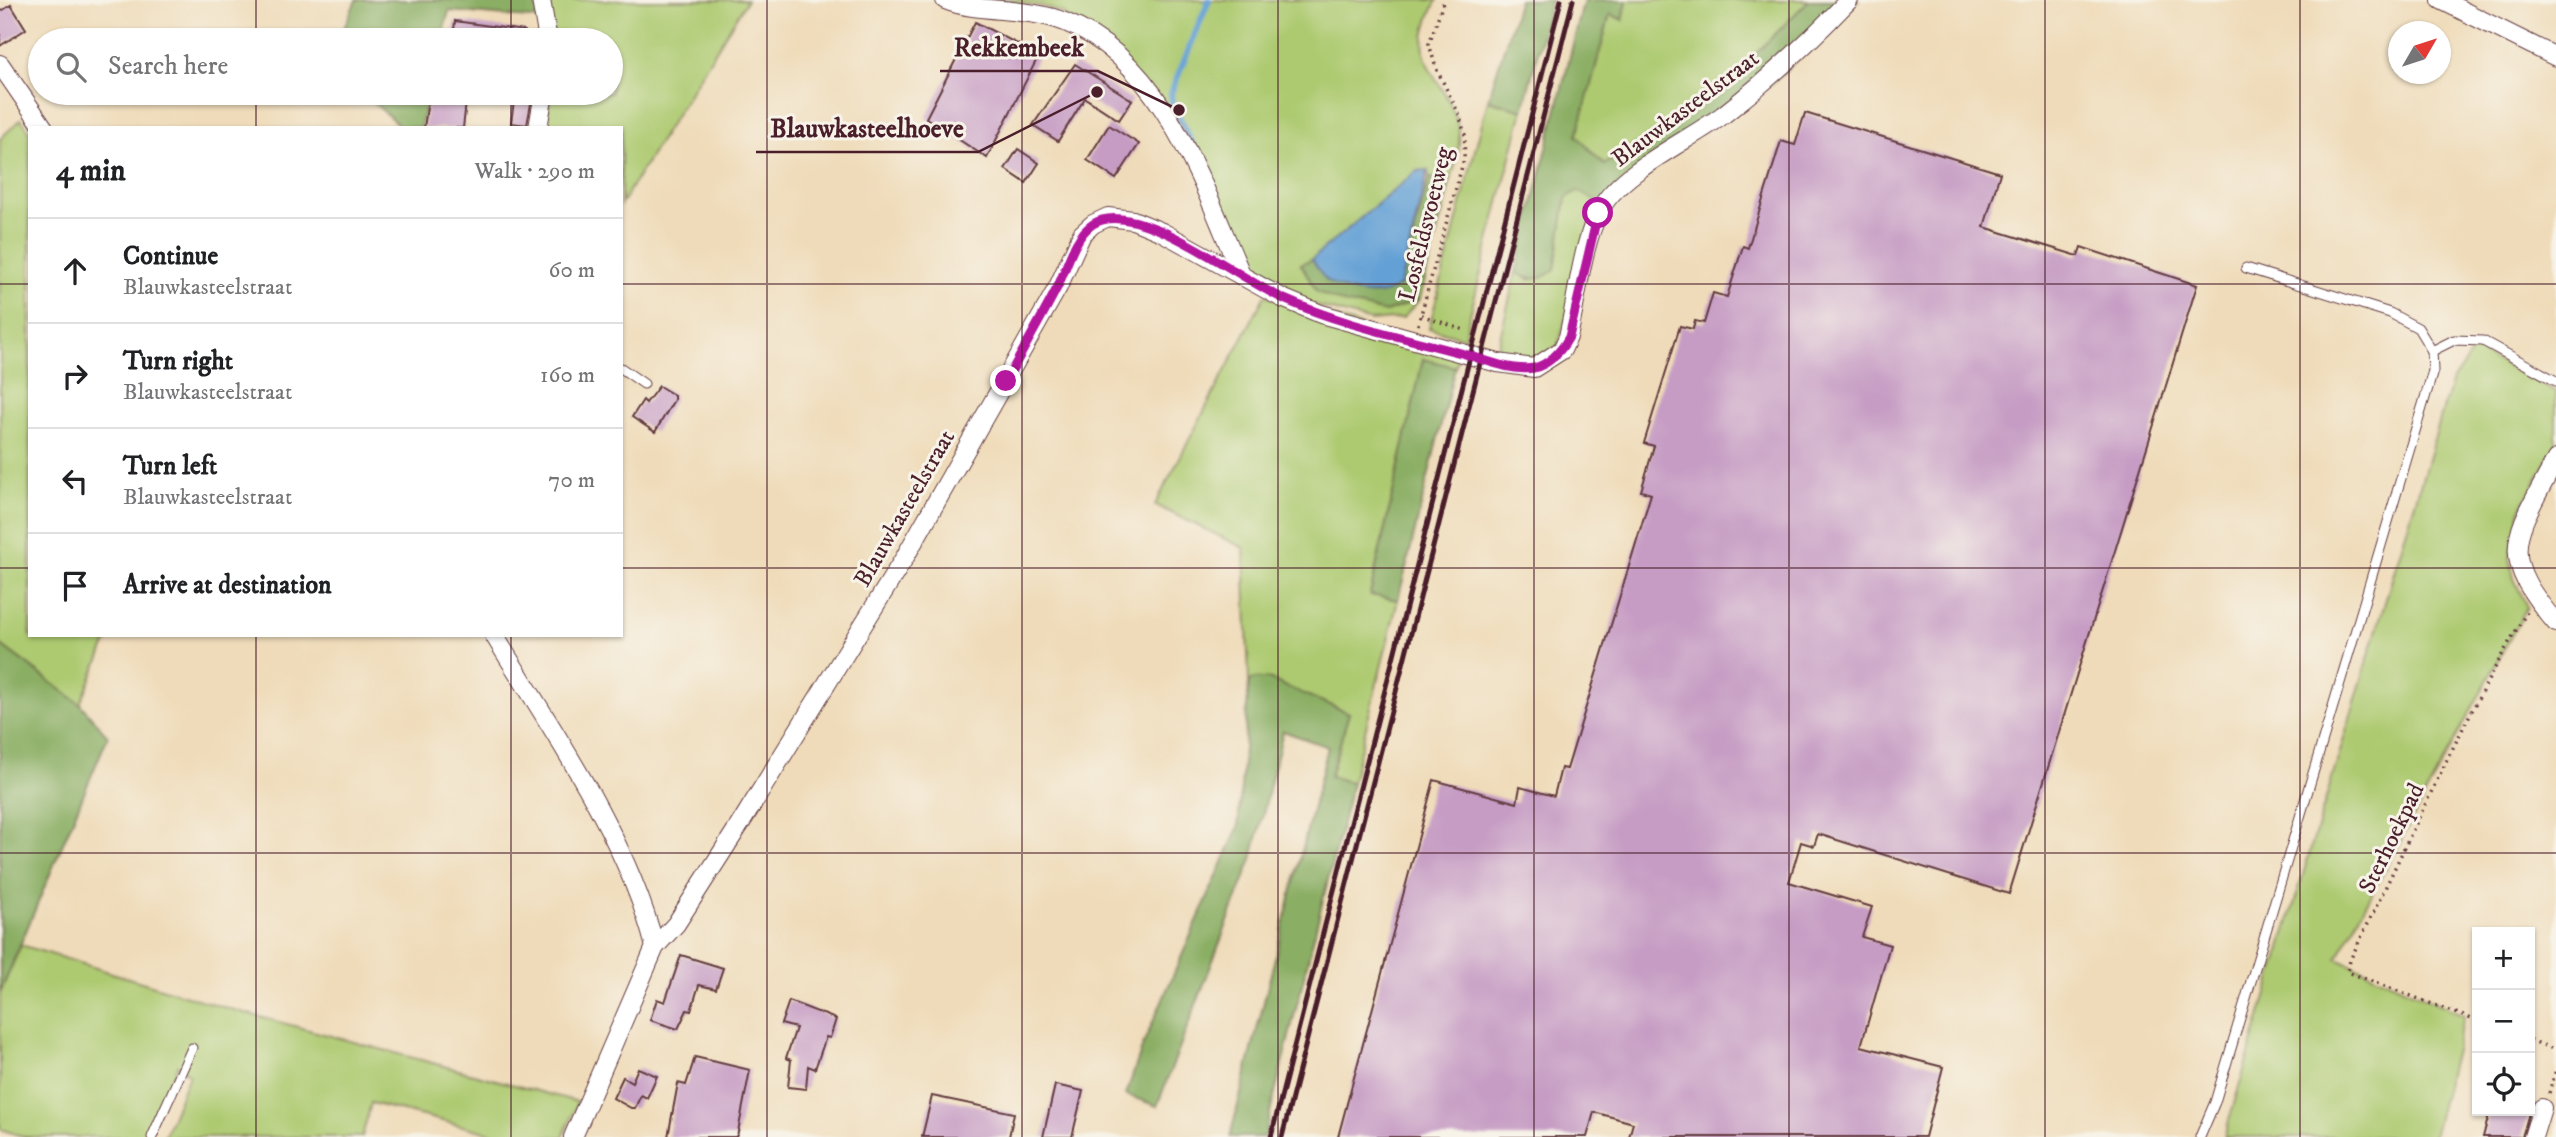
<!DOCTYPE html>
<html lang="en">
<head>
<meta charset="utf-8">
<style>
	:root { --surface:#fff; --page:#f6f6f6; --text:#202124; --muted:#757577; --line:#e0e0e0 }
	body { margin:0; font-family:"IM FELL DW Pica",serif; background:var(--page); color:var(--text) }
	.controls { position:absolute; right:21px; bottom:21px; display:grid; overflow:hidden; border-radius:0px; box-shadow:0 2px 5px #0004 }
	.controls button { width:63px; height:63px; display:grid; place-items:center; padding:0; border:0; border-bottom:2px solid var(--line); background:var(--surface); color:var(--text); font:35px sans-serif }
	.compass { position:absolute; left:2388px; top:21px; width:63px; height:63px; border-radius:50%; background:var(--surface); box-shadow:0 2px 5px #0004; rotate:51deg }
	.stop { position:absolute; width:21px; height:21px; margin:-16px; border:5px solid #b5179e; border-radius:50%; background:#fff }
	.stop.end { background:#b5179e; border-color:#fff; box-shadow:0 2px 7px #0008 }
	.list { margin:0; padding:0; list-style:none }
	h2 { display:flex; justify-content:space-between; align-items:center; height:91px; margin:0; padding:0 28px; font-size:30px }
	h2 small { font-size:23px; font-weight:400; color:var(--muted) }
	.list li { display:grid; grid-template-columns:46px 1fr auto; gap:21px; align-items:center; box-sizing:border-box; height:105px; padding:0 28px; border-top:2px solid var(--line) }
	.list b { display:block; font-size:26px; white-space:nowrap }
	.list p { margin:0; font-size:23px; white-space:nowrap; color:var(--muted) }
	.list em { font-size:23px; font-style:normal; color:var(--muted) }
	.icon { flex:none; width:38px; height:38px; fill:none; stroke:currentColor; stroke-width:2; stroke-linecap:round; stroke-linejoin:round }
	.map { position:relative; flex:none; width:2556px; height:1137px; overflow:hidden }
	.search { position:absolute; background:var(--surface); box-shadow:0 2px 5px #0004; left:28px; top:28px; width:595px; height:77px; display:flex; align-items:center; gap:18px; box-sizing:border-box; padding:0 24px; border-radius:38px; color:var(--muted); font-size:26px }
	.panel { position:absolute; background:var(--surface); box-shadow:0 2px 5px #0004; left:28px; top:126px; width:595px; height:511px; border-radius:0px }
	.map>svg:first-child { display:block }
</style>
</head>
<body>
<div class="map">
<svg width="2556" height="1137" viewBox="0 0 2556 1137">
	<rect width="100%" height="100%" fill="#f7f3e8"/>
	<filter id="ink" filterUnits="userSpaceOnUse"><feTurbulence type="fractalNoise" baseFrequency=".0143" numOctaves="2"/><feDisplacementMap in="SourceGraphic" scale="14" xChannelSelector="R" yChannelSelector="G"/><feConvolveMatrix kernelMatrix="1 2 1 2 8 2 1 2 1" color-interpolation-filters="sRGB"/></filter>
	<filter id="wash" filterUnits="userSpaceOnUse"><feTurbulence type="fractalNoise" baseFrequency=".00686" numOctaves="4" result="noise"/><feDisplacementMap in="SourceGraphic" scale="28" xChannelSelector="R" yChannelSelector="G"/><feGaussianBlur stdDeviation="1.57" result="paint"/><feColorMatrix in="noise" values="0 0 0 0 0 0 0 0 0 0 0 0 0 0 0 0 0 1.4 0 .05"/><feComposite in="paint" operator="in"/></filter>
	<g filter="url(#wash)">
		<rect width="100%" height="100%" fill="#efdbb9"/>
		<g fill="#adca71" stroke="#7c744e" stroke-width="2">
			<path d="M548,0H747L621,204V128H544L552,93H611V40H554Z"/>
			<path d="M968,0H1437C1402,68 1444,69 1458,126C1462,145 1456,162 1451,180L1429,178L1428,170L1417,171L1312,259L1301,265L1386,312L1420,299L1403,318L1371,321L1307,303L1249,274L1178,120L1064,14L1042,6Z"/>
			<path d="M1627,0H1809L1723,87L1604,165L1576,136L1610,14L1623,20Z"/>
			<path d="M1488,100L1523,110L1464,338L1429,328Z"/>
			<path d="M21,119L30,132V635H110L80,704L0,644V139Z"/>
			<path d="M1578,191L1599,203L1558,346L1533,359L1496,354L1516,272L1530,280L1555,269L1566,198Z"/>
			<path d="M1265,295L1458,357L1455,367L1423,360L1370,594L1398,600L1352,783L1330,777L1349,713L1268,679L1249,682L1244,548L1155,505Z"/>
			<path d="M2474,349L2556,391V445L2521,508L2510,558L2514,579L2527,607L2337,958L2464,1015L2433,1137H2224L2451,383Z"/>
			<path d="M21,945L223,1007L578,1102L563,1137H506L371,1103L362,1137H164L189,1075L178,1065L146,1137H25L0,1129V993Z"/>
		</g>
		<g fill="#8aae63" stroke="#6a6647" stroke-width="2">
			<path d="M356,0H534L539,19L449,11L441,40H339Z"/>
			<path d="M1519,0H1551L1523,110L1488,100Z"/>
			<path d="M1584,0H1627L1623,20L1610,14L1577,136L1604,165L1723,87L1809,0H1858L1774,82L1599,203L1578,191L1566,198L1555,269C1540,281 1533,282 1516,272Z"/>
			<path d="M363,93H428L420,128H402Z"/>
			<path d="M1429,178L1451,180L1420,299L1386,312L1343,303L1317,292L1301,264L1312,259L1327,281L1400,284Z"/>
			<path d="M1423,359L1455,367L1398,600L1370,595Z"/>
			<path d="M0,644L80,704L108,736L0,993Z"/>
			<path d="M1253,679H1268L1349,713L1330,776L1352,783L1264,1137H1230L1328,747L1283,731L1252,859L1157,1106L1126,1095L1144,1042L1238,828L1249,682Z"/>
		</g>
		<path fill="#63a0d5" stroke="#566080" stroke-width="2" d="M1428,170L1400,285C1382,301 1349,294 1329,282C1322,278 1317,266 1312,259L1417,171Z"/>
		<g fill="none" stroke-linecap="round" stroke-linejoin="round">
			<g stroke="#63a0d5" stroke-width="6">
				<path d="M1201,161L1172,102L1171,93L1209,0"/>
				<path d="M1234,235C1244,258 1255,272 1279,282"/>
			</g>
		</g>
		<g id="blocks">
			<g fill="#c69cc4">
				<path d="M11,5L26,29L0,46V12Z"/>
				<path d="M455,21L525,31V40H453Z"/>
				<path d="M975,22L1039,55L987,158L926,118Z"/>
				<path d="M1075,64L1132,100L1119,120L1085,98L1058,141L1033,125Z"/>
				<path d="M429,93H467L463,128H424Z"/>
				<path d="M515,93H533L527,125L511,123Z"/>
				<path d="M1805,113L2000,173L1984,227L2078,256L2081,247L2197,285L2009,894L1818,834L1814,846L1801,842L1789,882L1872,907L1862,937L1890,945L1861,1046L1943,1067L1925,1137H1629L1633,1123L1594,1112L1587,1137H1338L1434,780L1517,803L1520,787L1554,796L1561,768L1567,769L1651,494L1641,491L1654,446L1644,443L1680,326L1693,329L1695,321L1704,323L1713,293L1727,297L1743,246L1748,248L1781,141L1795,145Z"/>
				<path d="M1109,125L1139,144L1116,179L1087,160Z"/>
				<path d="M1018,149L1039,163L1026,183L1005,169Z"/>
				<path d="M659,386L674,395V400L655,432L632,417L643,400L646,403Z"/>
				<path d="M681,955L723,968L716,989L699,985L691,1011L687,1010L678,1029L650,1020L657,999L665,1002Z"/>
				<path d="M789,1001L836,1019L830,1038L826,1037L815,1069L808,1066L806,1089L788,1087L791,1060L786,1058L796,1028L781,1024Z"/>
				<path d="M695,1057L750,1070L737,1137H668L678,1083L686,1085Z"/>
				<path d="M638,1068L657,1076L647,1098L641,1095L635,1108H631L613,1098L623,1077L632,1082Z"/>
				<path d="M1055,1085L1083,1091L1072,1137H1043Z"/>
				<path d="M932,1096L1014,1113L1009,1137H922Z"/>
				<path d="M2490,1111L2529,1113L2522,1137H2483Z"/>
			</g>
		</g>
	</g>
	<g filter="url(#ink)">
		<use href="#blocks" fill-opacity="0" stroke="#633b40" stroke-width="2"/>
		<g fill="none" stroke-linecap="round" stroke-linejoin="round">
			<g stroke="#633b40" stroke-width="11">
				<g id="service">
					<path d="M2432,351L2454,340L2483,341L2556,381"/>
					<path d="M621,368L644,384"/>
					<path d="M152,1137L192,1048"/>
					<path d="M2200,1137L2215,1102L2433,371L2432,351L2418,328L2390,313L2246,268"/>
				</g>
			</g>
			<g stroke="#633b40" stroke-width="20">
				<g id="minor">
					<path d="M541,0L548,40"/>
					<path d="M945,0C979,14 1025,6 1065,22C1164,61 1203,187 1242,276"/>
					<path d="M2441,0L2556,57"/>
					<path d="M0,64L44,128"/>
					<path d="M538,128L544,93"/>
					<path d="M2556,459C2517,535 2494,551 2556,623"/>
					<path d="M494,635C553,731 627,837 655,947"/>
					<path d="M573,1137L655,947L676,924L742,821L905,557L1058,287L1082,234L1093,224L1108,217L1133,220L1162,232L1282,298L1321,314L1498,363L1534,368L1562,350L1568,337C1577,299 1582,242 1601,208C1623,170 1688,141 1723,115C1768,80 1810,41 1849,0"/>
					<path d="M2533,1137L2542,1108"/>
				</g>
			</g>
			<g stroke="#633b40" stroke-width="3.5" stroke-dasharray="2 5" stroke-linecap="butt">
				<path d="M1421,315L1467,331"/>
				<path d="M1418,325L1464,159L1465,135L1459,114L1436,68L1429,44L1444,0"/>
				<path d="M2477,1021L2348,972L2350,960C2408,844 2460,723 2527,612"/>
				<path d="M2530,1040L2556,1050"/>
				<path d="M2549,1094L2556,1069"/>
			</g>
			<use href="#service" stroke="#fff" stroke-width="9"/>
			<use href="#minor" stroke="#fff" stroke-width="18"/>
			<g stroke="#4a1f2b" stroke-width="5">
				<path d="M1271,1137L1561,0"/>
				<path d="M1282,1137L1573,0"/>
			</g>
		</g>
	</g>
	<g fill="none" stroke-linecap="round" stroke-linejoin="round" filter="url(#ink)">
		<path stroke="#b5179e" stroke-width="9" d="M1006,381C1023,350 1041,319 1057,288C1067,268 1074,236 1093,224C1136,196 1242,281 1284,299C1340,324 1402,337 1461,353C1483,359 1512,372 1534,368C1550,364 1561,351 1569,337L1598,213"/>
	</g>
	<path fill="none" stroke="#4a1f2b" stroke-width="2" stroke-opacity="0.55" d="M256,0V40M511,0V40M767,0V1137M1022,0V1137M1278,0V1137M1534,0V1137M1789,0V1137M2045,0V1137M2300,0V1137M256,93V128M511,93V128M0,284H30M621,284H2556M0,568H30M621,568H2556M256,635V1137M511,635V1137M0,853H2556"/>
	<g text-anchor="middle" stroke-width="6" stroke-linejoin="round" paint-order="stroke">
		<g font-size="24" fill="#4a1f2b" stroke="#f7f3e8">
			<text transform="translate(1685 108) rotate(-37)" y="8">Blauwkasteelstraat</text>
			<text transform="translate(1425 224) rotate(-76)" y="8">Losfeldsvoetweg</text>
			<text transform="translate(904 508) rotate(-60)" y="8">Blauwkasteelstraat</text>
			<text transform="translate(2391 838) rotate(-64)" y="8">Sterhoekpad</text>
		</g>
	</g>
	<path fill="none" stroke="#4a1f2b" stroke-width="2.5" d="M1179 110L1098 71H940M1097 92L978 152H756"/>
	<g fill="#4a1f2b" stroke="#f7f3e8" stroke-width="2.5">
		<circle cx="1179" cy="110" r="7"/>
		<circle cx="1097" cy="92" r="7"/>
	</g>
	<g font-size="26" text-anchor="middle" font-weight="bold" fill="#4a1f2b" stroke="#f7f3e8" stroke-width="6" stroke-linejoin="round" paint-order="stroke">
		<text x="1019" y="56">Rekkembeek</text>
		<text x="867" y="137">Blauwkasteelhoeve</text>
	</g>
</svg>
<div class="controls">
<button>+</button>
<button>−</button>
<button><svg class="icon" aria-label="locate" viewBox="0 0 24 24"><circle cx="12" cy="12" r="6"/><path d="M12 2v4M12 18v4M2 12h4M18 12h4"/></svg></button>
</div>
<svg class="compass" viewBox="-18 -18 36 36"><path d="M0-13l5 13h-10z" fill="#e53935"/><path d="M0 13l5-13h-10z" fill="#757577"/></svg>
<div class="stop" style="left:1598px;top:213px"></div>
<div class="stop end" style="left:1006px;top:381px"></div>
<div class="search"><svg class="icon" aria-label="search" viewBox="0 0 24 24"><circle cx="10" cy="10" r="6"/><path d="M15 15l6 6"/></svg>Search here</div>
<section class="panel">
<h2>4 min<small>Walk · 290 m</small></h2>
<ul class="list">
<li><svg class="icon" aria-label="ahead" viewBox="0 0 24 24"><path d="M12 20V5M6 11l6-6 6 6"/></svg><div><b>Continue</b><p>Blauwkasteelstraat</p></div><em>60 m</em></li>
<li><svg class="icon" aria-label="right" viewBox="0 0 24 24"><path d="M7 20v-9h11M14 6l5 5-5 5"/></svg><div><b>Turn right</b><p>Blauwkasteelstraat</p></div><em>160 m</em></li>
<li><svg class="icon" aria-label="left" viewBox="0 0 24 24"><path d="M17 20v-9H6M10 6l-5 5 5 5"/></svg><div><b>Turn left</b><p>Blauwkasteelstraat</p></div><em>70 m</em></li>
<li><svg class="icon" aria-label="arrive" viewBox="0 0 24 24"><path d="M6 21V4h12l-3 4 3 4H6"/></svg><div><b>Arrive at destination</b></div></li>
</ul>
</section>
</div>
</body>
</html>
